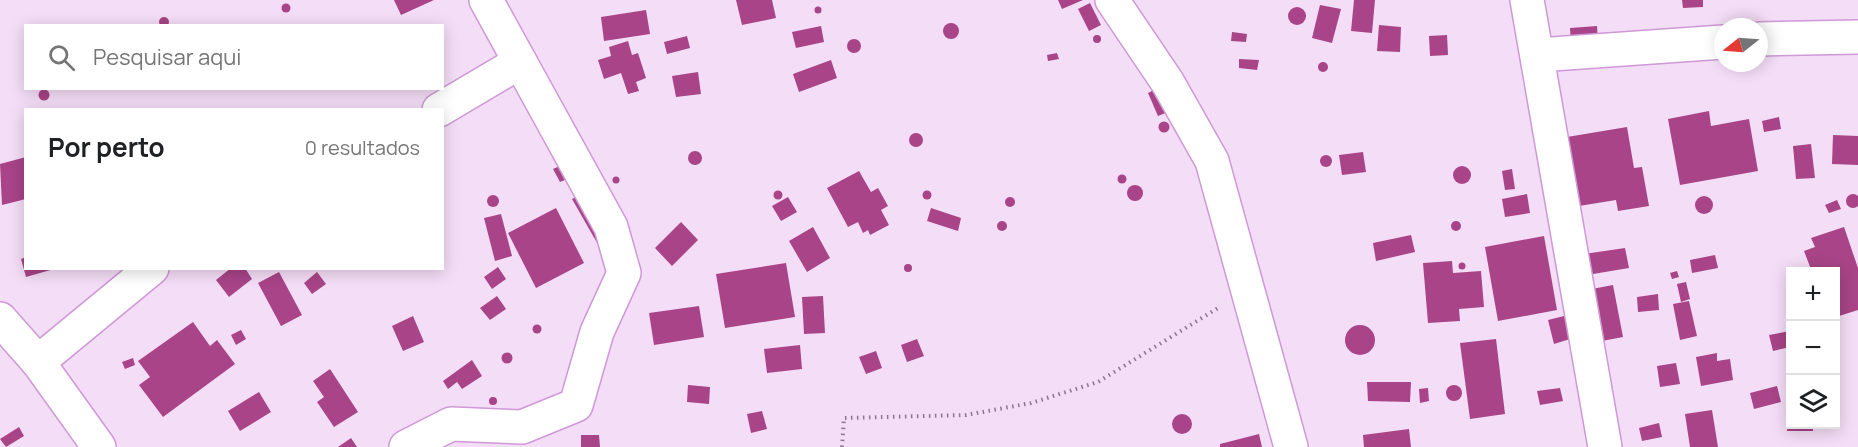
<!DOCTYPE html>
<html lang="pt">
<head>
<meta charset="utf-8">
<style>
	:root { --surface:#fff; --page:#f6f6f6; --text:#202124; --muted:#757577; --line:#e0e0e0 }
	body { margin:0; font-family:Manrope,sans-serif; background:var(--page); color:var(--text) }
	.controls { position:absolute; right:18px; bottom:18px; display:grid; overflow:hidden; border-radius:0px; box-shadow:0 3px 15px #0003 }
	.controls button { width:54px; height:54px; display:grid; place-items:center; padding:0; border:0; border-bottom:2px solid var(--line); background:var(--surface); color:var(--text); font:30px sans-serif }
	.compass { position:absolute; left:1714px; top:18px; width:54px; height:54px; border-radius:50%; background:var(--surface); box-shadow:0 3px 15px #0003; rotate:253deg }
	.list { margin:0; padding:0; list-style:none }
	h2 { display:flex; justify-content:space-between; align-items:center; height:78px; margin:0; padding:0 24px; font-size:26px }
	h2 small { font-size:20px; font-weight:400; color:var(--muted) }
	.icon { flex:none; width:33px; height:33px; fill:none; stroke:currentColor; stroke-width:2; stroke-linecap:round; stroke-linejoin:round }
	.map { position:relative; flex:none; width:1858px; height:447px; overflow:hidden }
	.search { position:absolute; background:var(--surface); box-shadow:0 3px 15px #0003; left:24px; top:24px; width:420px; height:66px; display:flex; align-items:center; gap:15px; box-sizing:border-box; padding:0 21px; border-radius:0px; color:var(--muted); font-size:22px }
	.panel { position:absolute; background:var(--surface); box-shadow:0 3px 15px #0003; left:24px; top:108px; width:420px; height:162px; border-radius:0px }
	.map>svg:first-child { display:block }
</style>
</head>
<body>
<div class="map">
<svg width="1858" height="447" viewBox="0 0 1858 447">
	<rect width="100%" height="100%" fill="#f4ddf7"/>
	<g fill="#a84487">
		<path d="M394,0H434L401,15Z"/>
		<path d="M736,0H772L776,18L742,25Z"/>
		<path d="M1058,0H1083L1062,9Z"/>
		<path d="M1354,0H1375L1372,33L1351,31Z"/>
		<path d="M1682,0H1703V7L1683,8Z"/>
		<path d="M1090,3L1101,25L1089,31L1078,9Z"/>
		<circle cx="286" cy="8" r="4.5"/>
		<path d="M1320,5L1341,9L1332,43L1312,38Z"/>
		<circle cx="818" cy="10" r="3.5"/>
		<circle cx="1297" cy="16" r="9"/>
		<path d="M646,10L650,34L604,41L601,17Z"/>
		<circle cx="164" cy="22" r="5"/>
		<circle cx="951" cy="31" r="8"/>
		<path d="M1379,25L1401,27L1400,52L1377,51Z"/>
		<path d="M821,26L824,42L796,48L792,32Z"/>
		<path d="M1597,26L1598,43L1571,45L1570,28Z"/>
		<path d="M1232,32L1247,34L1246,42L1231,41Z"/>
		<path d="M1447,35L1448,55L1430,56L1429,36Z"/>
		<circle cx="1097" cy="39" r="4"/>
		<path d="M687,36L690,48L667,54L664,42Z"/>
		<circle cx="854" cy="46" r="7"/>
		<path d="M628,41L632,55L638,53L646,78L636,82L639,91L628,94L621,73L604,79L598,60L611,56L609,47Z"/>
		<path d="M1057,53L1059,59L1048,61L1047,55Z"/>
		<path d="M1239,59L1259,60L1257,70L1239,68Z"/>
		<path d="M831,60L837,78L799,92L793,74Z"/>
		<circle cx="1323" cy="67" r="5"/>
		<path d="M698,72L701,94L676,97L672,76Z"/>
		<path d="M1158,88L1168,112L1158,116L1148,93Z"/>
		<circle cx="44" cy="95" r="5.5"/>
		<path d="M1709,111L1711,126L1749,119L1758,171L1680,185L1668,119Z"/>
		<path d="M1779,117L1781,129L1764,132L1762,121Z"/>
		<circle cx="1164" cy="127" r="5.5"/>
		<path d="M1627,127L1634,168L1642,167L1649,206L1618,211L1616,200L1579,206L1567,137Z"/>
		<circle cx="916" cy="140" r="7"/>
		<path d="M1833,135L1858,136V165L1832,164Z"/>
		<path d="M1811,144L1815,178L1796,179L1793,146Z"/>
		<circle cx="695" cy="158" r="7"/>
		<path d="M1363,152L1366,172L1342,175L1339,155Z"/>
		<circle cx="1326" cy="161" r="6"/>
		<path d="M26,157V199L2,205L0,164Z"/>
		<circle cx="1462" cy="175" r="9"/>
		<path d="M560,166L567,179L560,182L553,169Z"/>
		<path d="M1512,169L1515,189L1505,190L1502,171Z"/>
		<path d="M859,171L871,192L878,188L888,206L881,210L889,225L870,235L868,230L863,233L858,222L848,227L827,188Z"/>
		<circle cx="1122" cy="179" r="4.5"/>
		<circle cx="616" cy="180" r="3.5"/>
		<circle cx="1135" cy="193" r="8"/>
		<circle cx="778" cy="195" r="4.5"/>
		<circle cx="927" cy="195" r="4.5"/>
		<path d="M584,193L600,248L572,199Z"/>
		<path d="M1527,194L1530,213L1505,217L1502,199Z"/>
		<circle cx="1853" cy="201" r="7"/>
		<circle cx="493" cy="201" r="6"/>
		<circle cx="1704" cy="205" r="9"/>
		<circle cx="1010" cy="202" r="5"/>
		<path d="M788,197L797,212L781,221L772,206Z"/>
		<path d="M1837,200L1841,209L1829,213L1825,205Z"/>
		<path d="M556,208L584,263L536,288L508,233Z"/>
		<path d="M931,208L961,218L958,231L927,221Z"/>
		<path d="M501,214L512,256L495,261L484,218Z"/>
		<circle cx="1002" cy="226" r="5"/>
		<circle cx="1456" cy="226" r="5"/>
		<path d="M681,222L698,240L672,266L655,248Z"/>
		<path d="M813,227L830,258L807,272L789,241Z"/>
		<path d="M1844,227L1858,268V310L1836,317V272H1812L1804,251L1815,247L1811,238Z"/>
		<path d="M1411,235L1415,252L1376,261L1373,243Z"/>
		<path d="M1544,236L1557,310L1498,321L1485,247Z"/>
		<path d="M1625,248L1629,268L1587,275L1584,254Z"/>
		<path d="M1715,255L1718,268L1692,273L1690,260Z"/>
		<path d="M26,257V268L54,269L26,277L21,259Z"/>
		<path d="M1452,261L1453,273L1481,271L1484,307L1459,309L1460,321L1428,323L1423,263Z"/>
		<circle cx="1462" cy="266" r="3.5"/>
		<path d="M786,263L795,317L725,328L716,274Z"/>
		<circle cx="908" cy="268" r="4"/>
		<path d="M498,267L506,279L492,289L484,277Z"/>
		<path d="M231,268H245L252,279L229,297L216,280Z"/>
		<path d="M1677,271L1679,277L1672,279L1670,273Z"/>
		<path d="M279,272L302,315L281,326L258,283Z"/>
		<path d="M317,272L326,284L312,294L304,283Z"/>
		<path d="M1686,282L1690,299L1681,302L1677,284Z"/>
		<path d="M1613,285L1623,337L1602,341L1592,289Z"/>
		<path d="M1658,294L1659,310L1638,312L1637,297Z"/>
		<path d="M497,296L506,309L490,320L480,308Z"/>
		<path d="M823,296L825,333L804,334L802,297Z"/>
		<path d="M1689,301L1697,336L1680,340L1673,304Z"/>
		<path d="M699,306L704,337L654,345L649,313Z"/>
		<path d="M413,316L424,342L403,351L392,326Z"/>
		<path d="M1564,316L1570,339L1554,344L1548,320Z"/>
		<path d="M193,322L210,346L217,340L235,364L163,417L139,385L150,377L138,361Z"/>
		<circle cx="537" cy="329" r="4.5"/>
		<circle cx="1360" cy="340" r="15"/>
		<path d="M241,330L246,339L236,345L231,335Z"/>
		<path d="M1790,331V347L1773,351L1769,335Z"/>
		<path d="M917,339L924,356L907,362L901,345Z"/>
		<path d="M1496,339L1505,414L1470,419L1460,343Z"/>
		<path d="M800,345L802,369L767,373L764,349Z"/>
		<path d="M876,351L882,368L866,374L859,357Z"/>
		<circle cx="507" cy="358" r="5.5"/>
		<path d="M1717,353V361L1730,359L1733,380L1701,386L1696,357Z"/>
		<path d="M133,358L135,365L125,369L122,362Z"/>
		<path d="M472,360L482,376L462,389L457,382L448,389L443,381Z"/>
		<path d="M1676,363L1680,384L1660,387L1657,366Z"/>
		<path d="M330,369L358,412L334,427L317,402L324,397L313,381Z"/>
		<path d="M1367,382H1411L1410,402L1368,401Z"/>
		<path d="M688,385L710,387L709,404L687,402Z"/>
		<circle cx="1454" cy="393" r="8"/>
		<path d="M1777,386L1781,402L1754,409L1750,393Z"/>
		<path d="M1789,386L1790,424H1813V431H1787Z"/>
		<path d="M1428,388L1429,401L1420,403L1419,389Z"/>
		<path d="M1560,388L1563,401L1540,405L1537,391Z"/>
		<path d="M259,392L271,412L240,431L228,411Z"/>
		<circle cx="493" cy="401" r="4"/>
		<path d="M1712,410L1718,447H1690L1685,414Z"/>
		<path d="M762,411L767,429L751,433L747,414Z"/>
		<circle cx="1182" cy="424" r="10"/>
		<path d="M1659,423L1662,437L1642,441L1639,428Z"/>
		<path d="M19,427L24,436L6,447L0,439Z"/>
		<path d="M1409,429L1411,447H1364L1363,435Z"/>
		<path d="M1259,434L1262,447H1220V444Z"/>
		<path d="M581,435H599L600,447H581Z"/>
		<path d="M351,438L357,447H338Z"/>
	</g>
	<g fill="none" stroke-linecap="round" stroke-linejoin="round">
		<g stroke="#cf98d7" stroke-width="36">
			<g id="minor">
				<path d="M1112,0L1168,83L1212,161L1291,447"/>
				<path d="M1527,0L1605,447"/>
				<path d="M1759,39L1858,37"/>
				<path d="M1538,55L1723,42"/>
				<path d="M439,110L520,62"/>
				<path d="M0,319L38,362L99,447"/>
				<path d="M38,362L152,268"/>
				<path d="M406,447L451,424L522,427L576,405L597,332L624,273L611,227L486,0"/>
			</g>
		</g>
		<path stroke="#8c758f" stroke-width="4" stroke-dasharray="1.5 4.5" stroke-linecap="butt" d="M842,447L844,418L966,415L1031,403L1098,382L1218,308"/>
		<use href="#minor" stroke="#fff" stroke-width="33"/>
	</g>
</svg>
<div class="controls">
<button>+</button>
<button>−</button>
<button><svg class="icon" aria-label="layers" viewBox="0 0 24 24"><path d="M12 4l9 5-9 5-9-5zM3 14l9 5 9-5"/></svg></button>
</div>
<svg class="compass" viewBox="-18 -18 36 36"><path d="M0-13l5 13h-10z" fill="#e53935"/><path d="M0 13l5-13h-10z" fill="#757577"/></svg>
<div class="search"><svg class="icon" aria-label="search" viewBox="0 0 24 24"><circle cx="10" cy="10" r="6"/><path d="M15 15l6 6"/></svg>Pesquisar aqui</div>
<section class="panel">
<h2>Por perto<small>0 resultados</small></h2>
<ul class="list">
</ul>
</section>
</div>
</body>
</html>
